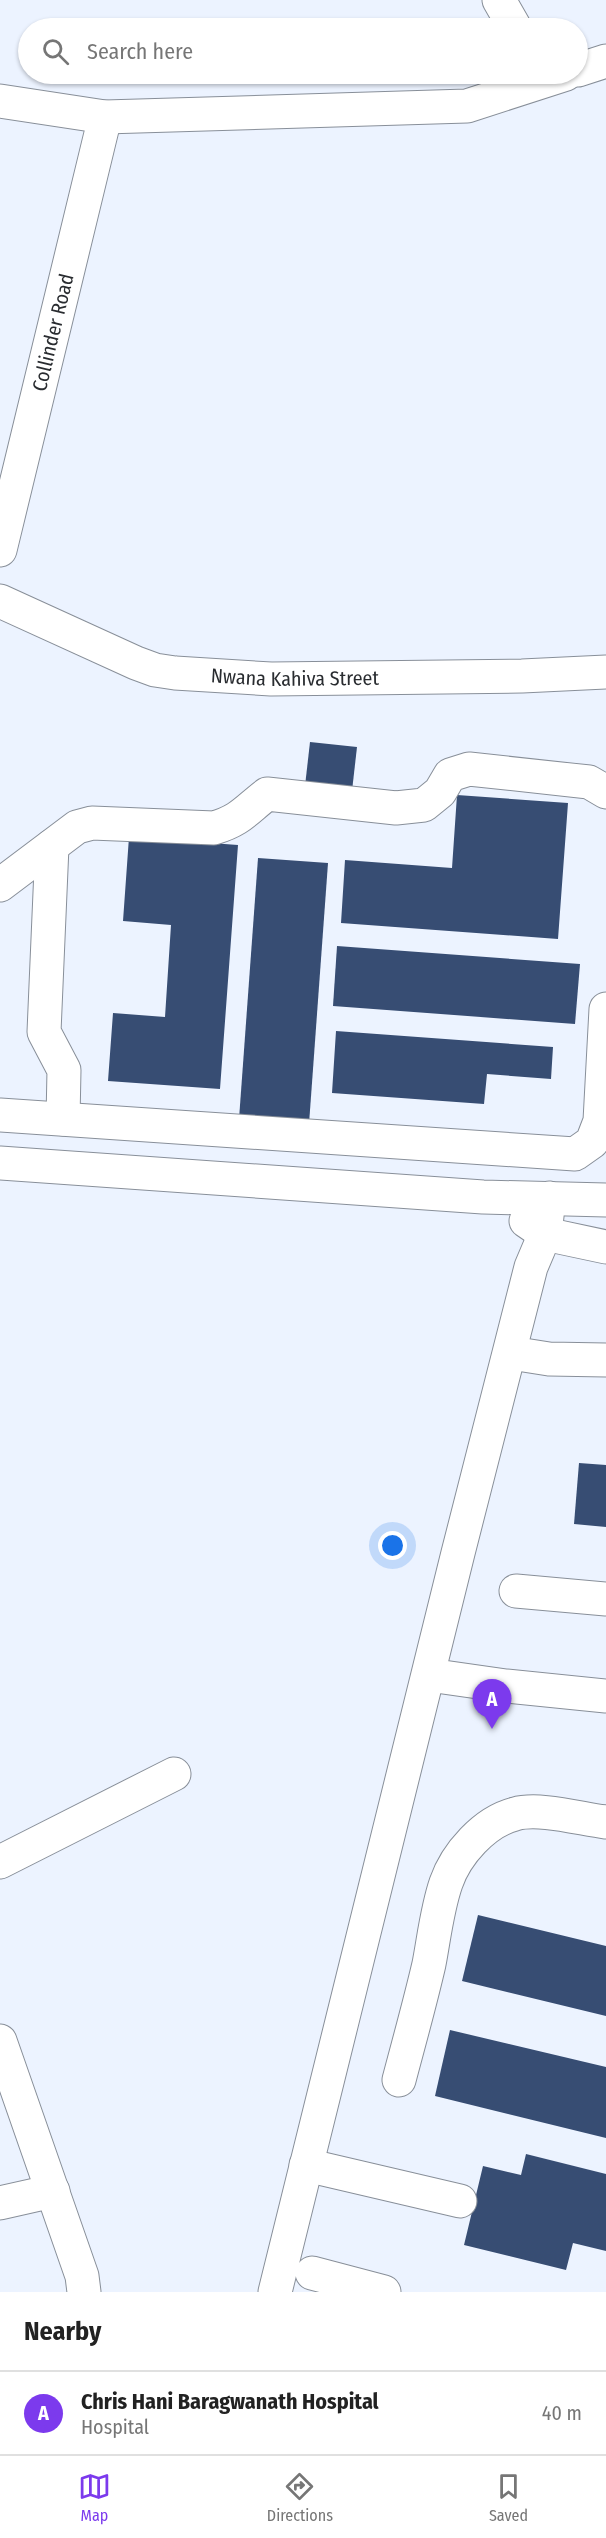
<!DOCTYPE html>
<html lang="en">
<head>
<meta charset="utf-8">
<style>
	:root { --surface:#fff; --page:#f6f6f6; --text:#222; --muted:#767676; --line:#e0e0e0; --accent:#7c3aed }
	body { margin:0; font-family:"Fira Sans Condensed",sans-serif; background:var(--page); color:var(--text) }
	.you { position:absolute; left:393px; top:1546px; width:21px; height:21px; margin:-15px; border:4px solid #fff; border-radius:50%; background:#1a73e8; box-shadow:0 0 0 9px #1a73e833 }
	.badge { display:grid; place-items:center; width:39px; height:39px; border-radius:50%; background:var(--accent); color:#fff; font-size:20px; font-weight:700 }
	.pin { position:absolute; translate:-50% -50px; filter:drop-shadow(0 2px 3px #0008) }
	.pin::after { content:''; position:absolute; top:32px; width:21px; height:18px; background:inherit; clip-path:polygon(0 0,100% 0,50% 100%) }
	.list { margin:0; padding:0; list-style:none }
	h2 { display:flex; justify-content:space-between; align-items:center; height:78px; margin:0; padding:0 24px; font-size:26px }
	h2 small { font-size:20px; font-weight:400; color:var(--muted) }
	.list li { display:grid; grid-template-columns:39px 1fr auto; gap:18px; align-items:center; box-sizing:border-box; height:84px; padding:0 24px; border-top:2px solid var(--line) }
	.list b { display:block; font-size:22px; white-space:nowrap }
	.list p { margin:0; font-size:20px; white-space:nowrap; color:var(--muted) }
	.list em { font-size:20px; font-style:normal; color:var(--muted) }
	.icon { flex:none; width:33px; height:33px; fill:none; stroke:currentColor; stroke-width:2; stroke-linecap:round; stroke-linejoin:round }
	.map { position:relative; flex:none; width:606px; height:2292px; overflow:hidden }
	.search { position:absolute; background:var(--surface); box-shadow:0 2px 4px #0004; left:18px; right:18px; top:18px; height:66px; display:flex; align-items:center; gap:15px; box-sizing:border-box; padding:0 21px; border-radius:33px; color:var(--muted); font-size:22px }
	.sheet { height:162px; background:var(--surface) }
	nav { display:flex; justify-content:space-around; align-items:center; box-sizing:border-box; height:84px; border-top:2px solid var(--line); background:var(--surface); font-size:16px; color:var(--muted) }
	nav a { display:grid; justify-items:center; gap:3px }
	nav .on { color:var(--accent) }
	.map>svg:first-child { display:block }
</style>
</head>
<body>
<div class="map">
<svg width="606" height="2292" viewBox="0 0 606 2292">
	<rect width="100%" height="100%" fill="#ecf3ff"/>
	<g fill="#374d73">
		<path d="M310,742L357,747L352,791L305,786Z"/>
		<path d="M457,795L568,803L558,939L341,923L345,860L452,868Z"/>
		<path d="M129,837L238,845L220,1089L108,1081L113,1013L165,1017L171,925L123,921Z"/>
		<path d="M258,858L328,863L309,1124L239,1119Z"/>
		<path d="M337,946L580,964L575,1024L333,1006Z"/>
		<path d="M336,1031L553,1047L551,1079L487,1074L484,1104L332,1093Z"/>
		<path d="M579,1463L606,1465V1527L574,1524Z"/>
		<path d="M478,1915L606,1946V2016L462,1981Z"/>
		<path d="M450,2030L606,2067V2138L435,2096Z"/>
		<path d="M526,2154L606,2174V2251L573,2243L566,2270L464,2245L483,2166L521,2175Z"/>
	</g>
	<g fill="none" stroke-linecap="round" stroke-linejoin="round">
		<g stroke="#888f99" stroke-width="35">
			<g id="minor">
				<path d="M499,0L515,28"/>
				<path d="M578,70L606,61"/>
				<path d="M0,101L105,117L467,106L566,74"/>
				<path id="s1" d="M0,550L105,117"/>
				<path id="s2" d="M0,601L136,663L155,670L175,673L271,679L522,676L606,672"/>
				<path d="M52,846L44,1032L64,1070L63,1119"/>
				<path d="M0,885L77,827L92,823L214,828C241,820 246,810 267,794L396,808L424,805L440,792L450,775L469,769L589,782L606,792"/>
				<path d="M0,1115L575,1154L592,1142L600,1121L606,1009"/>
				<path d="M0,1163L483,1197L606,1200"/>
				<path d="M526,1221L545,1234L606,1247"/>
				<path d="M511,1353L549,1359L606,1360"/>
				<path d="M516,1591L606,1599"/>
				<path d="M429,1675L506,1686L606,1696"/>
				<path d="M0,1862L174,1774"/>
				<path d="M0,2041L82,2276L84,2292"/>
				<path d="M399,2080C409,2042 420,2003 429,1964C434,1938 437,1909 446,1883C456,1854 484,1822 515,1814C539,1807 581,1819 606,1822"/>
				<path d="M306,2165L460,2201"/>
				<path d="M0,2203L53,2191"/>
				<path d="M312,2273L384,2292"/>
				<path d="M275,2292L458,1553L531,1267L545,1234L549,1198"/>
			</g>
		</g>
		<use href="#minor" stroke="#fff" stroke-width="33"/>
	</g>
	<g text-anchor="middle" stroke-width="6" stroke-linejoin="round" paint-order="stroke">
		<g font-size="20" fill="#292c30" stroke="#fff">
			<text dy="7" stroke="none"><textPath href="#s1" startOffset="224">Collinder Road</textPath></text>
			<text dy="7" stroke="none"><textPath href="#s2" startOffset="310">Nwana Kahiva Street</textPath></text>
		</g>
	</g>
</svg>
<div class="you"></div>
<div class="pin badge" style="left:492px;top:1729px">A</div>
<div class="search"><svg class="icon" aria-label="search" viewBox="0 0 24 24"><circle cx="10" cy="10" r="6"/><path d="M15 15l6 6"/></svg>Search here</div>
</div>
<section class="sheet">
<h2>Nearby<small></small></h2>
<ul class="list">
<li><span class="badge">A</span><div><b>Chris Hani Baragwanath Hospital</b><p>Hospital</p></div><em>40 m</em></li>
</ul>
</section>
<nav>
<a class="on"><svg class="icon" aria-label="map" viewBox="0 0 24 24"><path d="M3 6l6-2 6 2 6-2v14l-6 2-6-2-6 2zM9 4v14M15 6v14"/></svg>Map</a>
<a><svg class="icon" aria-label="directions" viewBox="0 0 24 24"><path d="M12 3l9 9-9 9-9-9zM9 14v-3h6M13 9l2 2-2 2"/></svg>Directions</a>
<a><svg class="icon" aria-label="saved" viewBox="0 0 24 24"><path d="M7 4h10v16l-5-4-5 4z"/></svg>Saved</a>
</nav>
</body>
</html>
